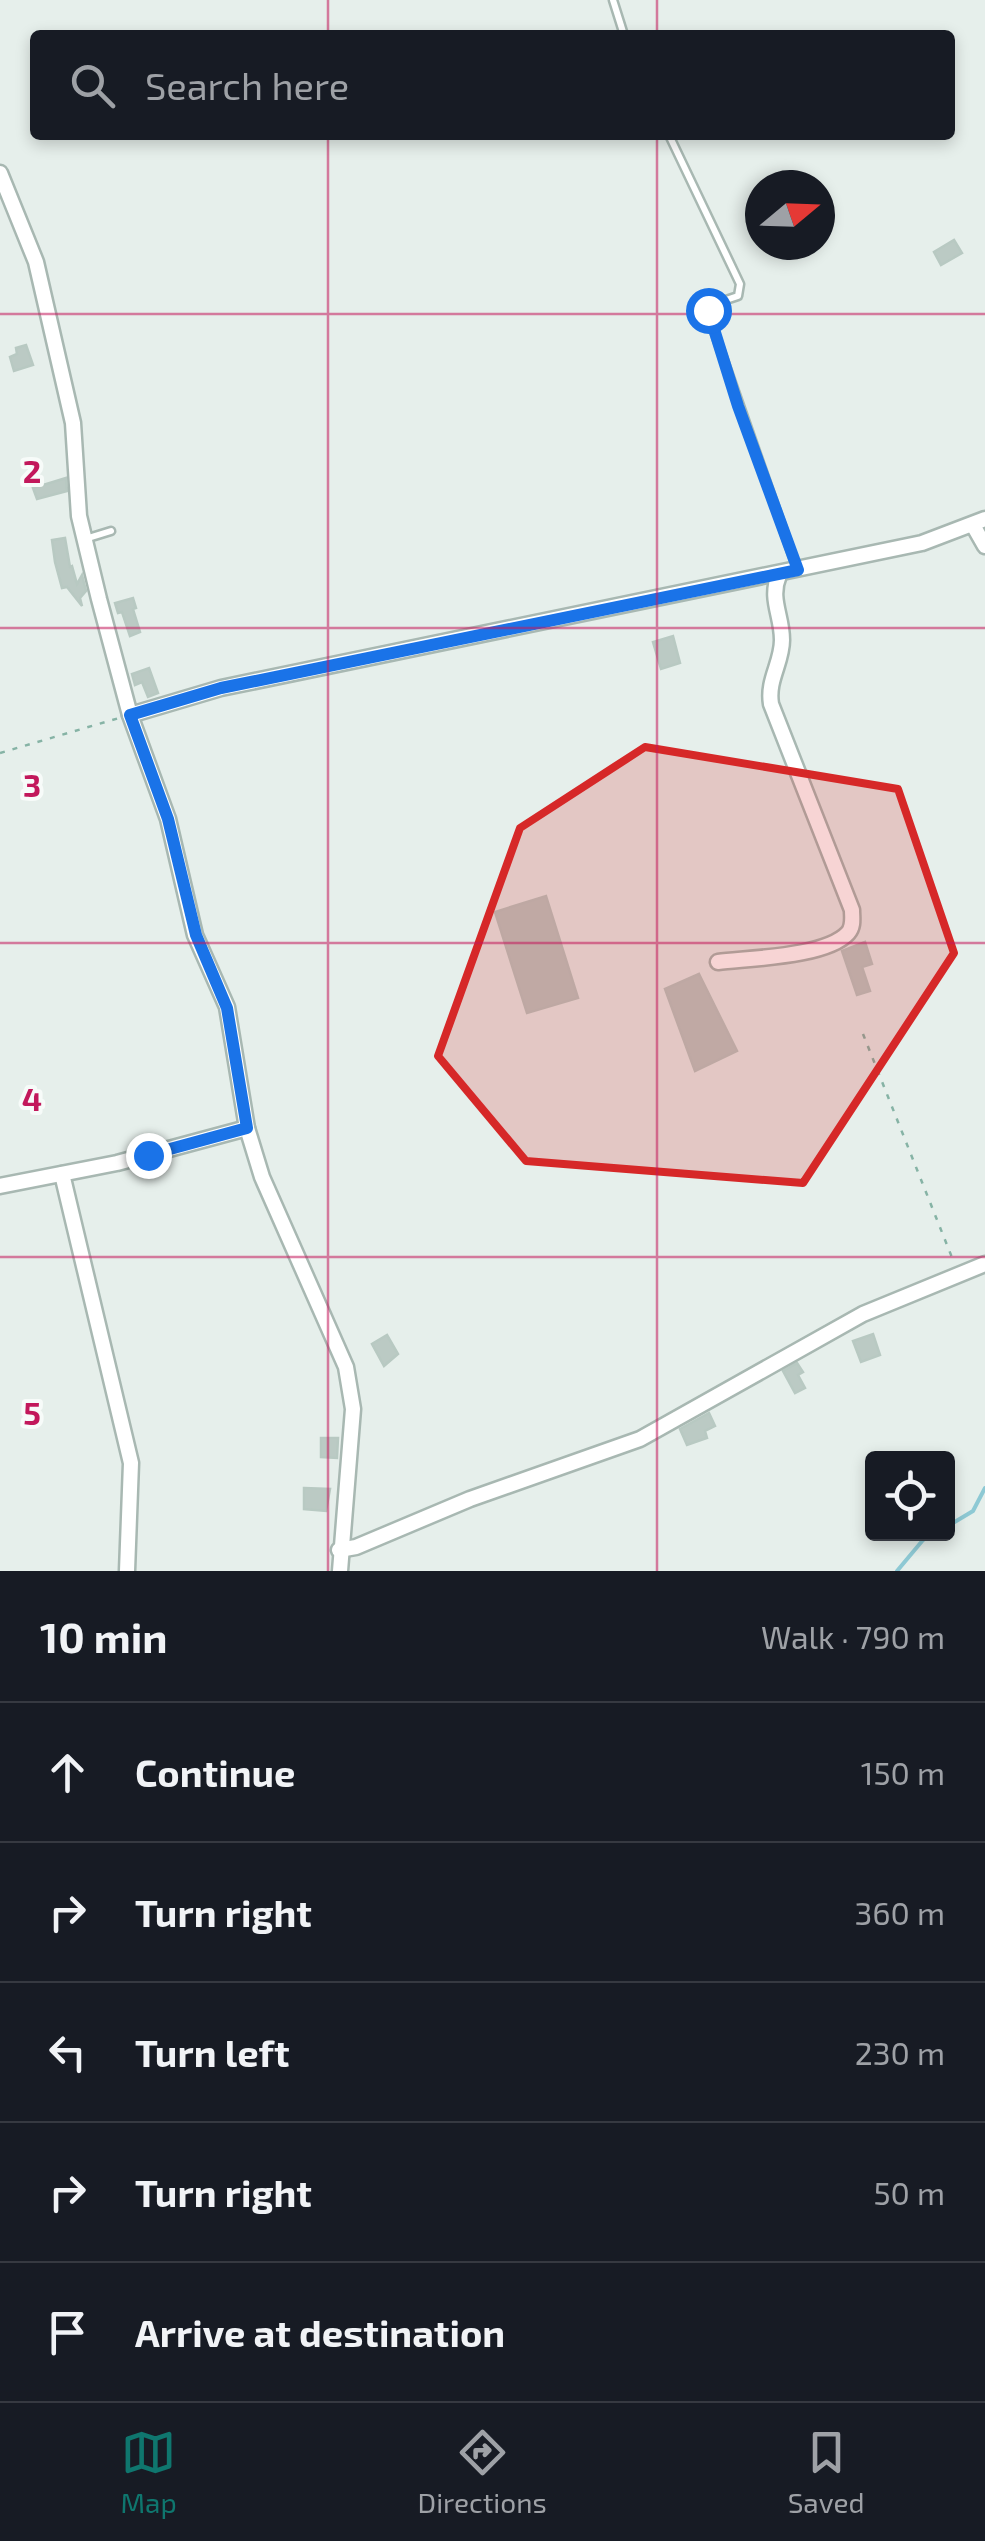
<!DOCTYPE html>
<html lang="en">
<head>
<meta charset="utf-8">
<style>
	:root { --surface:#171b24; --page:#242831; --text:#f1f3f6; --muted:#9ea1a6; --line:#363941; --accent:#0f766e }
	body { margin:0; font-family:"Exo 2",sans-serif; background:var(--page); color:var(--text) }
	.controls { position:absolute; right:30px; bottom:30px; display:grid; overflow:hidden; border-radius:10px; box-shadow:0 5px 15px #0003 }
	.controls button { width:90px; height:90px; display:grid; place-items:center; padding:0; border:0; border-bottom:2px solid var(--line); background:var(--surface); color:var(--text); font:50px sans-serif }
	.compass { position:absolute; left:745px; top:170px; width:90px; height:90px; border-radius:50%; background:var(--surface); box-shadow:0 5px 15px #0003; rotate:71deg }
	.stop { position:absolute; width:30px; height:30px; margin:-22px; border:8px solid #1a73e8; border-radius:50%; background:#fff }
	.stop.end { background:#1a73e8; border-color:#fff; box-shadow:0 2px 10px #0008 }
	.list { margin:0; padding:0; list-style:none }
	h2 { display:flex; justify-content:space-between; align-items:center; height:130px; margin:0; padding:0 40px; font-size:42px }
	h2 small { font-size:32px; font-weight:400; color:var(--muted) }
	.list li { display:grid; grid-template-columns:65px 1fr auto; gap:30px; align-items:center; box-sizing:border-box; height:140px; padding:0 40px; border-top:2px solid var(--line) }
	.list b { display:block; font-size:38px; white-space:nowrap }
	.list em { font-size:32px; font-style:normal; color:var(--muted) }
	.icon { flex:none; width:55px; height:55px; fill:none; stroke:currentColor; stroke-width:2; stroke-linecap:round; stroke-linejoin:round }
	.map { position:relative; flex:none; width:985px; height:1571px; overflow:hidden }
	.search { position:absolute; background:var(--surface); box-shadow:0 5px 15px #0003; left:30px; right:30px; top:30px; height:110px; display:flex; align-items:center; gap:25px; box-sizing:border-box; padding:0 35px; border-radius:10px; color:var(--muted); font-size:38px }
	.sheet { height:830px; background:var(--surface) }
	nav { display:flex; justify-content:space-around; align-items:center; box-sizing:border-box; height:140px; border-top:2px solid var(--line); background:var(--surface); font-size:28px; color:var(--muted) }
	nav a { display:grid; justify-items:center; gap:5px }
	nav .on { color:var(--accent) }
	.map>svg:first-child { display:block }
</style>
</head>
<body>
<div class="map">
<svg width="985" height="1571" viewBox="0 0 985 1571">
	<rect width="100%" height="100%" fill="#e6efeb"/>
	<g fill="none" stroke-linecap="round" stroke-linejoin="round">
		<g stroke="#8ec9d4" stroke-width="4">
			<path d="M948,1526L973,1511L985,1488"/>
			<path d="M897,1571L923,1540L934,1534"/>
		</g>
	</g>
	<g fill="#bbcac4" stroke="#b8c9c2" stroke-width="2.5">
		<path d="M954,240L962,253L941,265L934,252Z"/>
		<path d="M26,345L33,365L14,371L10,357L17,354L16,348Z"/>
		<path d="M66,478L67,491L37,499L33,488Z"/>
		<path d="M65,538L70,567L72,566L77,584L82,575L86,591L80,598L82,606L67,587L62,588L55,562L52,540Z"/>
		<path d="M133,598L136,608L133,609L140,632L130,636L122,612L118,613L115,603Z"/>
		<path d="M673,636L680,663L661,669L653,642Z"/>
		<path d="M149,668L158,693L148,697L142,682L135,685L132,674Z"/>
		<path d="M546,896L578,998L527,1013L495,912Z"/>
		<path d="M865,942L872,964L862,967L870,991L857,995L842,951Z"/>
		<path d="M699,974L737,1051L695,1071L665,989Z"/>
		<path d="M873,1334L880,1355L861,1362L853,1341Z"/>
		<path d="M387,1335L398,1354L384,1366L372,1344Z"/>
		<path d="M797,1363L803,1372L798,1375L805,1388L795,1393L783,1371Z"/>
		<path d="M709,1413L715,1426L705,1431L707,1438L687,1445L680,1429Z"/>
		<path d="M321,1438H338L337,1458L321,1457Z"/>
		<path d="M304,1488L330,1489L326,1511L304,1509Z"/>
	</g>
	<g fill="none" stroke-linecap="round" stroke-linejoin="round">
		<g stroke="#a8b8b2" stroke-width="11">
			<g id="lane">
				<path d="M613,0L624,35"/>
				<path d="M669,135L740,284L738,296L711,305L708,314L797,569"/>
				<path d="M85,539L111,531"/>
			</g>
		</g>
		<g stroke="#a8b8b2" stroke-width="19">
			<g id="street">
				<path d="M0,173L36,262L73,423L79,516L99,599L130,715L168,819L195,935L227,1007L247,1128L262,1177L346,1367L353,1409L340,1571"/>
				<path d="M973,525L985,546"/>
				<path d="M130,715L221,688L922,543L985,519"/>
				<path d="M718,962C750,958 826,957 848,933C854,926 852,918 852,910L771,704C767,680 782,663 782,640C782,615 769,599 779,575"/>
				<path d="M62,1174L131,1463L127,1571"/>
				<path d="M0,1186L117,1163L247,1128"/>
				<path d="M339,1550L356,1547L470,1499L640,1439L863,1314L985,1264"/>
			</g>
		</g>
		<g stroke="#86b3a5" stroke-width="2.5" stroke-dasharray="5 8" stroke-linecap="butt">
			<path d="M0,753L119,718"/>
			<path d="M863,1034L953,1260"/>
		</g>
		<use href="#lane" stroke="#fff" stroke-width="6"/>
		<use href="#street" stroke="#fff" stroke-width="14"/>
	</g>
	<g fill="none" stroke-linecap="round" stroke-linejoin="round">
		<path stroke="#1a73e8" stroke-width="12" d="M148,1155L247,1128L227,1008L196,935L168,819L130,715L221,688L798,570L738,406L708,310"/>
	</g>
	<path fill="#d62828" fill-opacity="0.2" stroke="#d62828" stroke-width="8" stroke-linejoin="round" d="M645,747L898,789L954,953L803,1183L526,1161L438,1056L520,828Z"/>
	<path fill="none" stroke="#c2185b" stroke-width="2.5" stroke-opacity="0.55" d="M328,0V35M657,0V35M328,135V1571M657,135V1571M0,314H985M0,628H985M0,943H985M0,1257H985"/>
	<g font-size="32" text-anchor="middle" font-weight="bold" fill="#c2185b" stroke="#f7fbf9" stroke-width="8" stroke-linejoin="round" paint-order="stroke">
		<text x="32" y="483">2</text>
		<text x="32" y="797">3</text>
		<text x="32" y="1111">4</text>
		<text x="32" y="1425">5</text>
	</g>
</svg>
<div class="controls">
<button><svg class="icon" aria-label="locate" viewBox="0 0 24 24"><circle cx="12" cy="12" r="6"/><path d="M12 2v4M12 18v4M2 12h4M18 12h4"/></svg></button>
</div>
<svg class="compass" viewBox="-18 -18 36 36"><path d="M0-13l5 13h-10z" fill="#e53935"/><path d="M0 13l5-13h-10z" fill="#9ea1a6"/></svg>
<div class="stop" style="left:708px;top:310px"></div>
<div class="stop end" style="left:148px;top:1155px"></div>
<div class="search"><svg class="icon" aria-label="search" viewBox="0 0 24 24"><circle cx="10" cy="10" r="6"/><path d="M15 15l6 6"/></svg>Search here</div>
</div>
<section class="sheet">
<h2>10 min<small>Walk · 790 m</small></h2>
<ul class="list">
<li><svg class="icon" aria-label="ahead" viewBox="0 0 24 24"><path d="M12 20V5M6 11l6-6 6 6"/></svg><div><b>Continue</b></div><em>150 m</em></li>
<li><svg class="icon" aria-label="right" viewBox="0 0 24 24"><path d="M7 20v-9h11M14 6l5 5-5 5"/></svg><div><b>Turn right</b></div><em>360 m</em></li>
<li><svg class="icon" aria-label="left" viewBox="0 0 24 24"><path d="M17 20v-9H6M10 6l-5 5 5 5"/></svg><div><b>Turn left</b></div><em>230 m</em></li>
<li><svg class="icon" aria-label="right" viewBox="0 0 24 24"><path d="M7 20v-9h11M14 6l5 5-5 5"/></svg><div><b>Turn right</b></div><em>50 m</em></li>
<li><svg class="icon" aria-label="arrive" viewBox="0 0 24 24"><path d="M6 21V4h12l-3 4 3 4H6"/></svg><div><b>Arrive at destination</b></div></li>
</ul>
</section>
<nav>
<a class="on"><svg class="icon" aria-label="map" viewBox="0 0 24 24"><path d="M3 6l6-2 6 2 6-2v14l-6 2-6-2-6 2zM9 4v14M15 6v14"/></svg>Map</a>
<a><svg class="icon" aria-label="directions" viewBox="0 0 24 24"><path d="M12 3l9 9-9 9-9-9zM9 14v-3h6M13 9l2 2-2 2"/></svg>Directions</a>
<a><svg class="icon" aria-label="saved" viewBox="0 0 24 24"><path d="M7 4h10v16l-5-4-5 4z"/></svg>Saved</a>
</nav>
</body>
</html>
